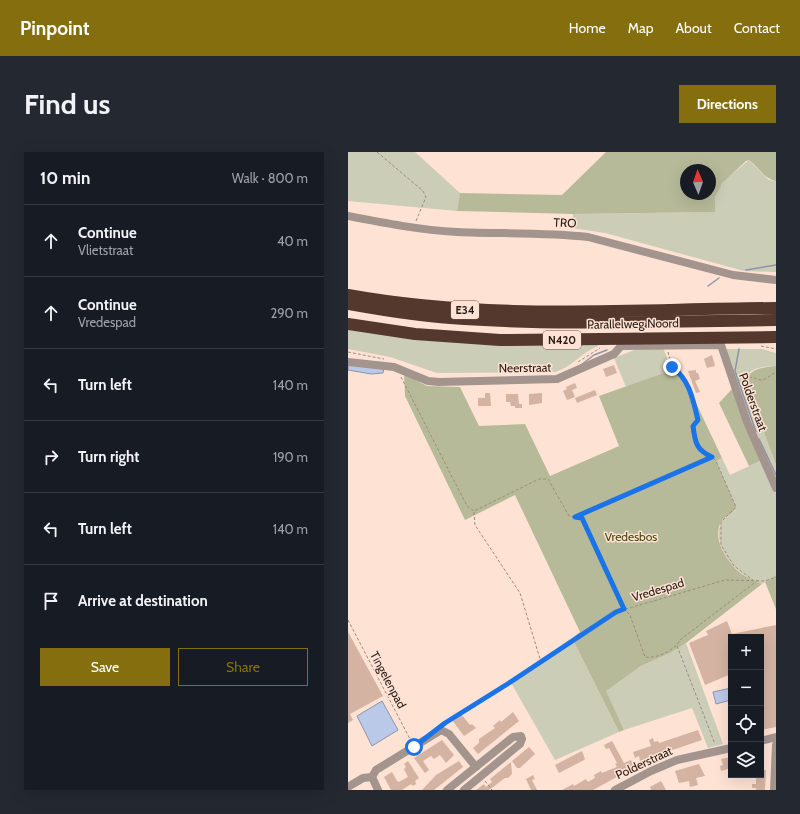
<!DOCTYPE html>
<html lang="en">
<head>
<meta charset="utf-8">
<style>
	:root { --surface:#171b24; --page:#242831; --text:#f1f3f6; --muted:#9ea1a6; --line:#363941; --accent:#856e0d }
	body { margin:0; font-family:Cabin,sans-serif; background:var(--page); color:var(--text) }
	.controls { position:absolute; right:12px; bottom:12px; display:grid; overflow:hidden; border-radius:0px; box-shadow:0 4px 16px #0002 }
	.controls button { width:36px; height:36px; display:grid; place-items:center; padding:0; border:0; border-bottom:1px solid var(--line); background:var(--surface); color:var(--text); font:20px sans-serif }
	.compass { position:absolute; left:332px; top:12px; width:36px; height:36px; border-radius:50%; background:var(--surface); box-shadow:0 4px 16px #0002; rotate:358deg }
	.stop { position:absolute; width:12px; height:12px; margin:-9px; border:3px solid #1a73e8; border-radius:50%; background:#fff }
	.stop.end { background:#1a73e8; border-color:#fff; box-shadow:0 1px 4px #0008 }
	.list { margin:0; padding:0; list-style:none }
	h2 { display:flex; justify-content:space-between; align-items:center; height:52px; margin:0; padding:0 16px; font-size:17px }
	h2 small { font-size:13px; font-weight:400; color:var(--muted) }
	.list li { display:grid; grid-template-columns:26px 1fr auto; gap:12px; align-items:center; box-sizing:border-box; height:72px; padding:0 16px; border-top:1px solid var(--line) }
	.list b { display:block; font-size:15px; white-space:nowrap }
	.list p { margin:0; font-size:13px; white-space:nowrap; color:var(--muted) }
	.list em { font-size:13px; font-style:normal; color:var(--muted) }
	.actions { display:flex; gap:8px; padding:12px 16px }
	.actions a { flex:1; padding:9px 0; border:1px solid var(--accent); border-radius:0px; text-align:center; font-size:14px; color:var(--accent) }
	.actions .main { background:var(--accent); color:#fff }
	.icon { flex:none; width:22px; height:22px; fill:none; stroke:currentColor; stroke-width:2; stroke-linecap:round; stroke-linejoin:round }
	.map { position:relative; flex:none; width:428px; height:638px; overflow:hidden; border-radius:0px }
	header { display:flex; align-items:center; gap:24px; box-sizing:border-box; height:56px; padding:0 20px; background:var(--accent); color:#fff }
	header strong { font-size:19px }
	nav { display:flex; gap:22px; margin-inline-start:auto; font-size:14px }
	.intro { display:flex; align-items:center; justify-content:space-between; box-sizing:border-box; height:96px; padding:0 24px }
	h1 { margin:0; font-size:28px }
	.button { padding:10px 18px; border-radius:0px; background:var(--accent); color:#fff; font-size:14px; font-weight:700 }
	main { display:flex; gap:24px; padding:0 24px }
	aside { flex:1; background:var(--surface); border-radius:0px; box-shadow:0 4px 16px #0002 }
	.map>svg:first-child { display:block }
</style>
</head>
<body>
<header>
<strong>Pinpoint</strong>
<nav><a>Home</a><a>Map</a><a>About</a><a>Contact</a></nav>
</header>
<div class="intro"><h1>Find us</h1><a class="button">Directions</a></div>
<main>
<aside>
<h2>10 min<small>Walk · 800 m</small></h2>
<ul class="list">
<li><svg class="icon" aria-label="ahead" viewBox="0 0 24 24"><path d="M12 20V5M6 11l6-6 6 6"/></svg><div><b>Continue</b><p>Vlietstraat</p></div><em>40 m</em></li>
<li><svg class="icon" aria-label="ahead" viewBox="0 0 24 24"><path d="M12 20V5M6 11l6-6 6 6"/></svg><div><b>Continue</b><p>Vredespad</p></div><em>290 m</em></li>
<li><svg class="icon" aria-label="left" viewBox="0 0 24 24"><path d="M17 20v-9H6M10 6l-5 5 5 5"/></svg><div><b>Turn left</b></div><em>140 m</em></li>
<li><svg class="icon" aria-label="right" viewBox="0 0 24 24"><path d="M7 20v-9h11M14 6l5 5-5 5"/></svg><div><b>Turn right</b></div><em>190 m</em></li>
<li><svg class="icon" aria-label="left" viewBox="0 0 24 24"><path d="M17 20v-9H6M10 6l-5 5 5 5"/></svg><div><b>Turn left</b></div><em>140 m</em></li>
<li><svg class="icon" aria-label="arrive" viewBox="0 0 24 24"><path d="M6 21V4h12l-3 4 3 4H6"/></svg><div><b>Arrive at destination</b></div></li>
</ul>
<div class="actions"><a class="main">Save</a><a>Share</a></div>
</aside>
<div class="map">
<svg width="428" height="638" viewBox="0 0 428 638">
	<rect width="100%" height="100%" fill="#fee2d4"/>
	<g fill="#cbcdb7">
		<path d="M0,0H67L112,41L109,59L0,49Z"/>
		<path d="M401,8L421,28L428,29V120L396,119L257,81L224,76L225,62L367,60V45L373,35L372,32Z"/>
		<path d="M0,174L250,191V194C234,200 224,215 207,220L89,221L42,205L0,197Z"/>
		<path d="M315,196L324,218L278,235L266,206L289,197Z"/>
		<path d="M377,197H414L428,201V214C420,214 402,215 399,225C398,228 399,232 399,235L428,313V331L408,288Z"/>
		<path d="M374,306L382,323L412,309L428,342V423L414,432C408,429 401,426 395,422C380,412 365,389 373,371C375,366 382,363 387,359L368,309Z"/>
		<path d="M224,486L271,580L207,608L162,529Z"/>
		<path d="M338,491L375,592L360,596L344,556L276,578L257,539L293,514L322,501Z"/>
	</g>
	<g fill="#b7ba99" fill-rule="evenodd">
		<path d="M258,0H428V29C415,26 411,15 401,8L398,9L373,32V35L367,45V60L225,62L109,59L112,41L214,43ZM338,18H362V42H338Z"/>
		<path d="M428,214V313L399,235V225C406,216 417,215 428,214Z"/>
		<path d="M332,217L374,306L368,309L388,355C386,363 377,363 373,370C363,387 381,413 394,422C400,426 408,429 414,432L338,491L322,501L293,514L258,539L276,578L271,580L224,486L232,480L167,343L117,368L57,244L56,222L79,234L112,235L131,274L177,272L202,324L271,294L251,244L324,218Z"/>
		<path d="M384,237L412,309L401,314L371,251Z"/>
		<path d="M428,423V457L417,430Z"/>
	</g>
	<g fill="#bac9e7" stroke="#8e94a8">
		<path d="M0,212L36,216L35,221L23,222L0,218Z"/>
		<path d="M383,536V548L368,552L365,540Z"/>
		<path d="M34,549L50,578L24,594L9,564Z"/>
	</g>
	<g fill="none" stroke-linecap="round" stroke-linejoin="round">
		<g stroke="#8e94a8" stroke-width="1.5">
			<path d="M398,118L428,113"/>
			<path d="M360,134L371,126"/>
			<path d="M391,197L387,219L408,280"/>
			<path d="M233,213L246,203L259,198"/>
			<path d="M411,287L428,323"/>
		</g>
	</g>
	<g fill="#d4b3a2">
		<path d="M364,203L367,214L359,216L356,207Z"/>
		<path d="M266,213L269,221L258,225L255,217Z"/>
		<path d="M348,218V221H350L352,227L347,229L352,240L348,241L340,219Z"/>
		<path d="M227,231L229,236L224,238L227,245L219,248L215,239L219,237L218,235Z"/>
		<path d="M247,238L249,243L229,251L227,246Z"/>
		<path d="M137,241H142L143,254H130V246H137Z"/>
		<path d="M194,241V251L181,253V242Z"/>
		<path d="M158,242H170L171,252H174V256H167V254H163L162,250H158Z"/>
		<path d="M379,469L384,482L428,473V575L413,578V485H383V522L357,533L341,491L360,483L358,479Z"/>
		<path d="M0,480L35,544L2,562L5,568L0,571Z"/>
		<path d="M165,560L171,569L130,602L125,596L131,591V587L147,576L145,574L152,568L153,570Z"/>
		<path d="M113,562L122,573L124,572L128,576L116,584L104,568Z"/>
		<path d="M350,578L354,588L292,609L291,604L287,606L285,600L303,594L301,588L305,586L306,590L310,589L311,591Z"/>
		<path d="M94,588L106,603L98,611L92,603L86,607L83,604L75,609L81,618L77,621L66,606Z"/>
		<path d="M264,589L276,611L283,608L287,615L245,638H214L225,632L226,634L238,627L240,630L247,626L246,623L253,619L254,621L269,615L267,612L269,611L261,596L258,597L256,593Z"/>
		<path d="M181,595L187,602L172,616H169L164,609Z"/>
		<path d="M234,599L237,607L236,608L211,621L207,613Z"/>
		<path d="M383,605V616L373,619L372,614L375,613L373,607Z"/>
		<path d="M60,609L71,626L67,629L68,632L65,634L63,632L54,638H43L36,625L44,620L49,629L51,630L60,625L56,617L58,615L56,612Z"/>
		<path d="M111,609L115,615L86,638H74L88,623Z"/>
		<path d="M163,610L164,622L160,626H157L141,638H128L136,632L138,635L144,630L142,627Z"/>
		<path d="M351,612L357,624L348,626L350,633L342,635L341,629L331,631L327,619Z"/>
		<path d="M413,618H418L417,638H408V636H404V632H408V623H413Z"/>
		<path d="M185,623L187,627L184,628L189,638H183L178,627Z"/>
		<path d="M313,629L318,638H303L302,635Z"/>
	</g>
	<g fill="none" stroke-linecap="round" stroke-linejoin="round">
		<g stroke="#9f8a7f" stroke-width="1" stroke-dasharray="3 2" stroke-linecap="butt">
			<path d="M29,0L75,39L78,45L68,69"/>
			<path d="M413,194L428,197"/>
			<path d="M0,200L36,207"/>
			<path d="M320,200L324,215L339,231L349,268L345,274C347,290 348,298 363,305"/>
			<path d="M230,210L252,196"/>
			<path d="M53,225L119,354L126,359L191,327H200L221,364L234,366L276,457L282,463L297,505C309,507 327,498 332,488L410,428"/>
			<path d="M395,233L399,226C405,224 407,227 413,228C419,228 423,222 428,220"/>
			<path d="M393,234L395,233L398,243"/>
			<path d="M126,360L127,373L172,441L193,510"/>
			<path d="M228,364L364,305L368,309L388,355L373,370V393L386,414L405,428"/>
			<path d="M0,468L63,589"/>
			<path d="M329,494L367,592"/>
			<path d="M96,572L161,531L268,460L377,428L417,429L428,425"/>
			<path d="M137,629L144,638"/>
		</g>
		<g stroke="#a3948e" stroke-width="8">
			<path d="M0,64C36,71 72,78 109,80C153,82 197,80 240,85L385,123L428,128"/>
			<path d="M0,210L46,215L80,229L91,230L209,227L266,202L273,194L373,193L399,270L428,336"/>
			<path d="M413,589L428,585"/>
			<path d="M24,625L28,618L93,578L101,582L128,615"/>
			<path d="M24,625L30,638"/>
			<path d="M0,635L15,626L24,625"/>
			<path d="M99,638L165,585L173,584L174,587L172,592L116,638"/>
			<path d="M267,638L303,619L329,608L383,596"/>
			<path d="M426,638L428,593"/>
		</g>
		<g stroke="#54372d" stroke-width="12">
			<path d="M0,143C144,169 283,157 428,156"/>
			<path d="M0,152C34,158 67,164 102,166C209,174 320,169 428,168"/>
			<path d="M0,172L67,182L152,188L428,185"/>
		</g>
	</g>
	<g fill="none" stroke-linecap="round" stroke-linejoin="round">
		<path stroke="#1a73e8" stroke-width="5" d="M66,595L97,571L161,531L268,460L276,457L234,366L227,365L364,305C348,298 347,290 345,274L350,268C345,248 342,228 324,215"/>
	</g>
	<g text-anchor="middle" stroke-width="3" stroke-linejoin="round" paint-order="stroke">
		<g fill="#fee2d4" stroke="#67564e" stroke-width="1">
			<rect x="103" y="149" width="28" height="18" rx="3"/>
			<rect x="195" y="179" width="38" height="18" rx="3"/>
		</g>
		<g font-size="11" font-weight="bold" fill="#261a14">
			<text x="117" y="162">E34</text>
			<text x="214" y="192">N420</text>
		</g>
		<g font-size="12" fill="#261a14" stroke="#fee2d4">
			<text transform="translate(217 71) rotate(3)" y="4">TRO</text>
			<text transform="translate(285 172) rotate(-1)" y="4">Parallelweg Noord</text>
			<text transform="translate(177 216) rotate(-1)" y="4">Neerstraat</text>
			<text transform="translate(405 250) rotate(70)" y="4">Polderstraat</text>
			<text transform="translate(310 438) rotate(-17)" y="4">Vredespad</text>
			<text transform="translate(40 528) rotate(62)" y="4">Tingelenpad</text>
			<text transform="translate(296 611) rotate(-25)" y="4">Polderstraat</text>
		</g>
		<g font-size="12" fill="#43450b" stroke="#fee2d4">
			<text x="283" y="389">Vredesbos</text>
		</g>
	</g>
</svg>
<div class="controls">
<button>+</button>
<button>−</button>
<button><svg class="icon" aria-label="locate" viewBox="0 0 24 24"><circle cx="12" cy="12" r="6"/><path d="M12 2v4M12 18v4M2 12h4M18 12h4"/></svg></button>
<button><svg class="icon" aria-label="layers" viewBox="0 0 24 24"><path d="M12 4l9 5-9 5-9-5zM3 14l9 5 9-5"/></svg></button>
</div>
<svg class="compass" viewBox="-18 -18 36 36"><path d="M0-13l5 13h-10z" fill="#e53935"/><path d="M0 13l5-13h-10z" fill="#9ea1a6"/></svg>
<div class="stop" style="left:66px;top:595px"></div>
<div class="stop end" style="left:324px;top:215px"></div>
</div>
</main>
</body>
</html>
